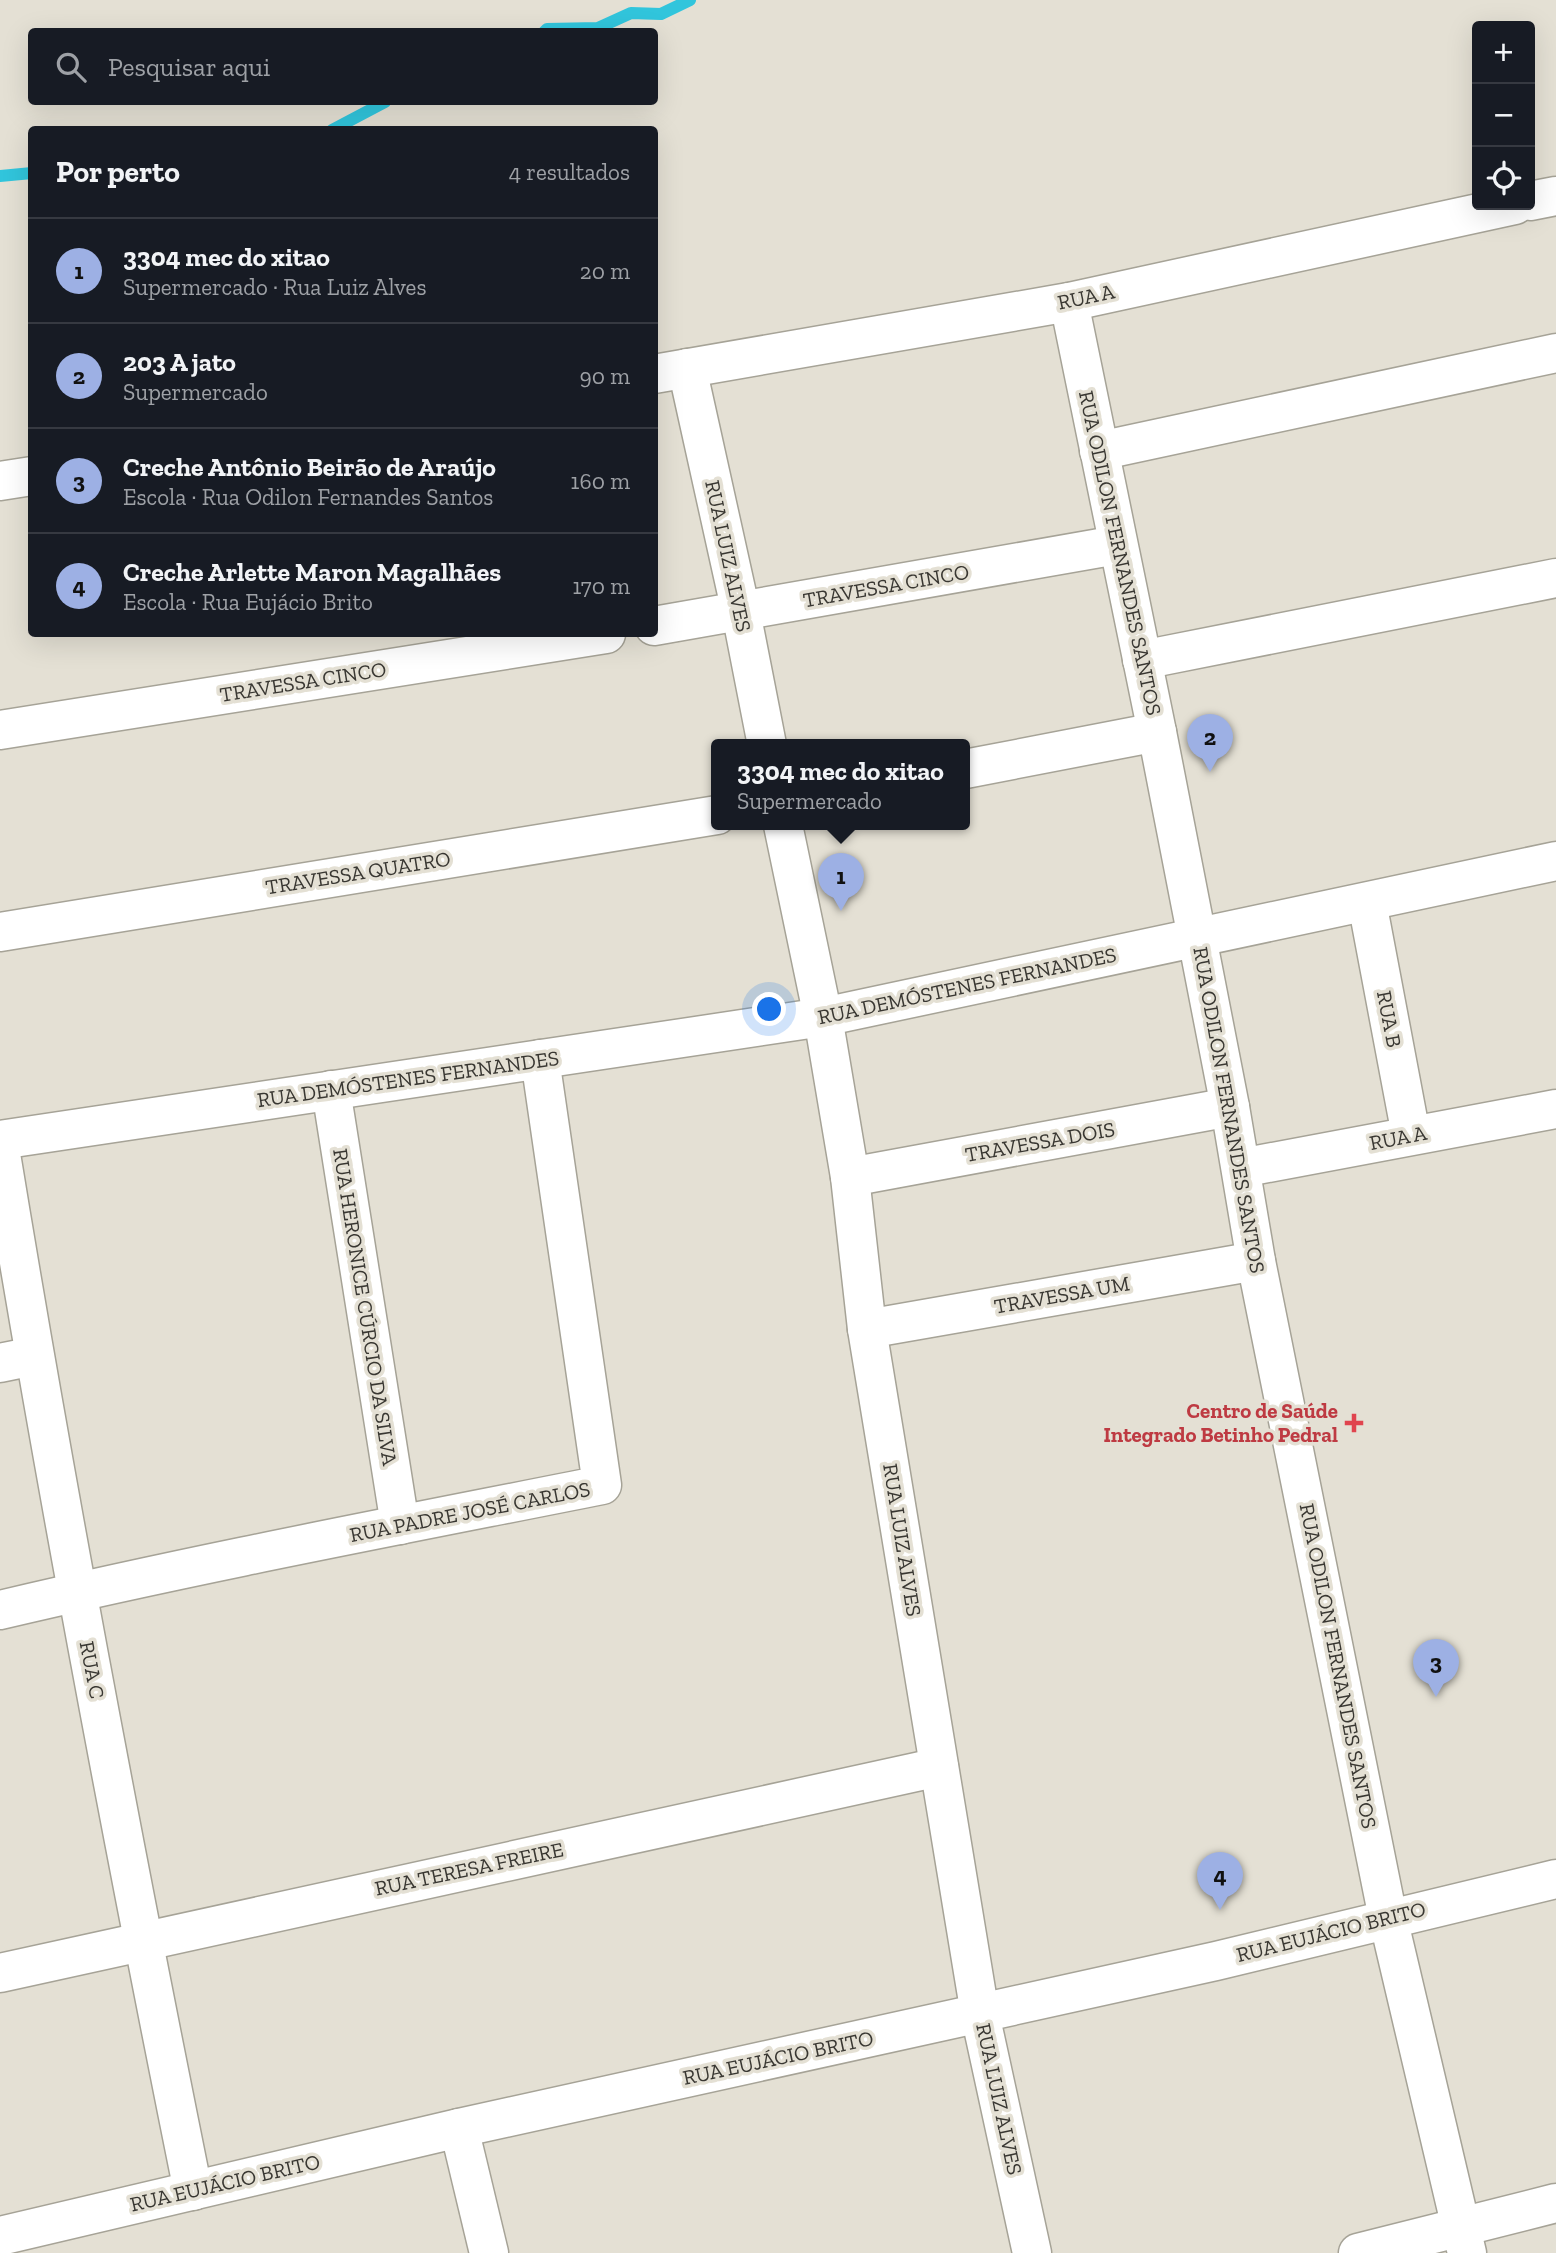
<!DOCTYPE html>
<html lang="pt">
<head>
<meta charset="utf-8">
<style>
	:root { --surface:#171b24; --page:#20242c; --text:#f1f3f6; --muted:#9ea1a6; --line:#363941; --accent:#9db0e4 }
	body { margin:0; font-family:"Zilla Slab",serif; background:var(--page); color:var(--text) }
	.controls { position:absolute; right:21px; top:21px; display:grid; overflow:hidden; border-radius:7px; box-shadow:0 7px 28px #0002 }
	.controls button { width:63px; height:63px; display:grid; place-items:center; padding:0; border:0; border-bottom:2px solid var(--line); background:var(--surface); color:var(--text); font:35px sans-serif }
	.you { position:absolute; left:770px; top:1010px; width:24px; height:24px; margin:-18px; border:5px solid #fff; border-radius:50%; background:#1a73e8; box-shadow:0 0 0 10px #1a73e833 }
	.badge { display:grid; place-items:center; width:46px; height:46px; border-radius:50%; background:var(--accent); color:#111; font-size:23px; font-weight:700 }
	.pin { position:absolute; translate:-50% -58px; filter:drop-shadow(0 2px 4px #0008) }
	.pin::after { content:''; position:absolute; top:37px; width:24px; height:21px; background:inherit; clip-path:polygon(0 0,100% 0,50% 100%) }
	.popup { position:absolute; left:711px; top:739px; width:259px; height:91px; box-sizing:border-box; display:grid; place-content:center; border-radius:7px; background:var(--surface); filter:drop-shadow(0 2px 5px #0005); font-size:23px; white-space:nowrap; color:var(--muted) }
	.popup b { font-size:26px; color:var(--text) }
	.popup::after { content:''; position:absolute; left:50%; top:100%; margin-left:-14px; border:14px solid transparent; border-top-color:var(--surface) }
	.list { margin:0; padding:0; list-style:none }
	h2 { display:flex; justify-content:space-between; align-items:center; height:91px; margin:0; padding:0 28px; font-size:30px }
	h2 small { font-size:23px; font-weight:400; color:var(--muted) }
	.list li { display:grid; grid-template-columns:46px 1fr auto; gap:21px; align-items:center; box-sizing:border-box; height:105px; padding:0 28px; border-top:2px solid var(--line) }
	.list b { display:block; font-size:26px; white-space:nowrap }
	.list p { margin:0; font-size:23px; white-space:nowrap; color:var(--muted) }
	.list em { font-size:23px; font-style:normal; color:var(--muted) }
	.icon { flex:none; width:38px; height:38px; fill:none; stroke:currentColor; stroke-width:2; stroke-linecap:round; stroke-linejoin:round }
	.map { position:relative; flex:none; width:1556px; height:2253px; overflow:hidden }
	.search { position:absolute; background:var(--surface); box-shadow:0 7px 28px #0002; left:28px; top:28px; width:630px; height:77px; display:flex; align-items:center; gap:18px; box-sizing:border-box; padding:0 24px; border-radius:7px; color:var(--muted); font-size:26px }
	.panel { position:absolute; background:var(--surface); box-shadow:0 7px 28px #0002; left:28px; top:126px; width:630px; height:511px; border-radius:7px }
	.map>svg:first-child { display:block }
</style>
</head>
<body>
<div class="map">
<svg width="1556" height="2253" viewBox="0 0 1556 2253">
	<rect width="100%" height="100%" fill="#e4e0d4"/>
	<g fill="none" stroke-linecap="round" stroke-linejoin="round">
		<g stroke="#31c5dc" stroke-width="12">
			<path d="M544,32L547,29L598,28L631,13L661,14L690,0"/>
			<path d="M332,130L385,102"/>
			<path d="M0,176L32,173"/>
		</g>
		<g stroke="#a6a397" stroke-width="41">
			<g id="minor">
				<path d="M1530,201L1556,196"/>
				<path d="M1069,302L1157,732L1230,1107L1256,1261L1388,1918L1467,2253"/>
				<path d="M687,368L741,612L767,745"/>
				<path d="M654,374L1069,302L1515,205"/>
				<path d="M1099,451L1556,353"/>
				<path d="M0,481L32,476"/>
				<path d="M654,626L1117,545"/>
				<path d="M1142,660L1556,578"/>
				<path d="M0,730L606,634"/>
				<path d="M965,769L1157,732"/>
				<path d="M783,825L823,1017L850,1177L867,1329L980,2014L1032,2253"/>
				<path d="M1367,902L1411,1135"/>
				<path d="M0,932L717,815"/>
				<path d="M331,1090L400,1525"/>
				<path d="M0,1140L823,1017L1556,861"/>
				<path d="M0,1148C57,1497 123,1844 193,2191"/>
				<path d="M1241,1168L1556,1109"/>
				<path d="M850,1177L1230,1107"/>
				<path d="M867,1329L1256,1261"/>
				<path d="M0,1363L34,1356"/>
				<path d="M0,1610C199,1563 401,1525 602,1485L540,1059"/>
				<path d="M0,1973L939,1767"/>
				<path d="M459,2128L489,2253"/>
				<path d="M0,2236L459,2128L1216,1961L1556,1879"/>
				<path d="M1358,2253L1556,2203"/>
			</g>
		</g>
		<use href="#minor" stroke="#fff" stroke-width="38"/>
	</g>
	<path fill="#e0444e" stroke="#e4e0d4" stroke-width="2.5" d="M1350.5 1412.5h7v7h7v7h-7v7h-7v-7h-7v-7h7z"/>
	<g text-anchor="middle" stroke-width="7" stroke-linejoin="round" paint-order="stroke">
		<g font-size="21" fill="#393732" stroke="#e4e0d4">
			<text transform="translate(1086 297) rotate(-12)" y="7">RUA A</text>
			<text transform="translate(1120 553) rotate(78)" y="7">RUA ODILON FERNANDES SANTOS</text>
			<text transform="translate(728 556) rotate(78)" y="7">RUA LUIZ ALVES</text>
			<text transform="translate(886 586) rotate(-10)" y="7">TRAVESSA CINCO</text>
			<text transform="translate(303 682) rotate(-9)" y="7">TRAVESSA CINCO</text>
			<text transform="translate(358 873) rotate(-9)" y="7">TRAVESSA QUATRO</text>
			<text transform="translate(967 986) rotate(-12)" y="7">RUA DEMÓSTENES FERNANDES</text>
			<text transform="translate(1389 1019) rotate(79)" y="7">RUA B</text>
			<text transform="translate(408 1079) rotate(-8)" y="7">RUA DEMÓSTENES FERNANDES</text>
			<text transform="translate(1229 1110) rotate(80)" y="7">RUA ODILON FERNANDES SANTOS</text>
			<text transform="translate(1398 1138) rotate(-11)" y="7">RUA A</text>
			<text transform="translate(1040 1142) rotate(-10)" y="7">TRAVESSA DOIS</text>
			<text transform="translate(1062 1295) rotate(-10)" y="7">TRAVESSA UM</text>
			<text transform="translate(365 1307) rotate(81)" y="7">RUA HERONICE CÚRCIO DA SILVA</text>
			<text transform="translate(470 1512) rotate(-11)" y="7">RUA PADRE JOSÉ CARLOS</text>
			<text transform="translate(902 1540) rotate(81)" y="7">RUA LUIZ ALVES</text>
			<text transform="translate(1338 1666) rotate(79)" y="7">RUA ODILON FERNANDES SANTOS</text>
			<text transform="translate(92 1670) rotate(79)" y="7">RUA C</text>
			<text transform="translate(469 1869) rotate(-12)" y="7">RUA TERESA FREIRE</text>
			<text transform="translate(1331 1932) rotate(-14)" y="7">RUA EUJÁCIO BRITO</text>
			<text transform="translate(778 2058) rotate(-12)" y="7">RUA EUJÁCIO BRITO</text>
			<text transform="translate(999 2099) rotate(78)" y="7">RUA LUIZ ALVES</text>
			<text transform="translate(225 2183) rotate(-13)" y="7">RUA EUJÁCIO BRITO</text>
		</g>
		<g font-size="21" font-weight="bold" fill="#be3a42" stroke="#e4e0d4" text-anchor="end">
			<text x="1338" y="1418">Centro de Saúde<tspan x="1338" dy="24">Integrado Betinho Pedral</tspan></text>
		</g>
	</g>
</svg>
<div class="controls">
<button>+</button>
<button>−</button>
<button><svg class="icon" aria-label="locate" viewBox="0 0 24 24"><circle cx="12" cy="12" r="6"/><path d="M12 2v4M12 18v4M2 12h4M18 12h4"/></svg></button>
</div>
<div class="you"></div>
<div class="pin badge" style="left:841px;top:911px">1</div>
<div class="popup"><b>3304 mec do xitao</b>Supermercado</div>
<div class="pin badge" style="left:1210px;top:772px">2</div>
<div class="pin badge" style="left:1436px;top:1697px">3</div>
<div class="pin badge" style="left:1220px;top:1910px">4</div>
<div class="search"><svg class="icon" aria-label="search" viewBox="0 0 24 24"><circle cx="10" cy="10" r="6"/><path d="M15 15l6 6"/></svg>Pesquisar aqui</div>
<section class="panel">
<h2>Por perto<small>4 resultados</small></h2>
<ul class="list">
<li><span class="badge">1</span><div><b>3304 mec do xitao</b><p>Supermercado · Rua Luiz Alves</p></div><em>20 m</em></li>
<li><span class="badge">2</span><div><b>203 A jato</b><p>Supermercado</p></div><em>90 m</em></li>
<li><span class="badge">3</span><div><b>Creche Antônio Beirão de Araújo</b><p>Escola · Rua Odilon Fernandes Santos</p></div><em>160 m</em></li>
<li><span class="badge">4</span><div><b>Creche Arlette Maron Magalhães</b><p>Escola · Rua Eujácio Brito</p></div><em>170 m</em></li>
</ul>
</section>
</div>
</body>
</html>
